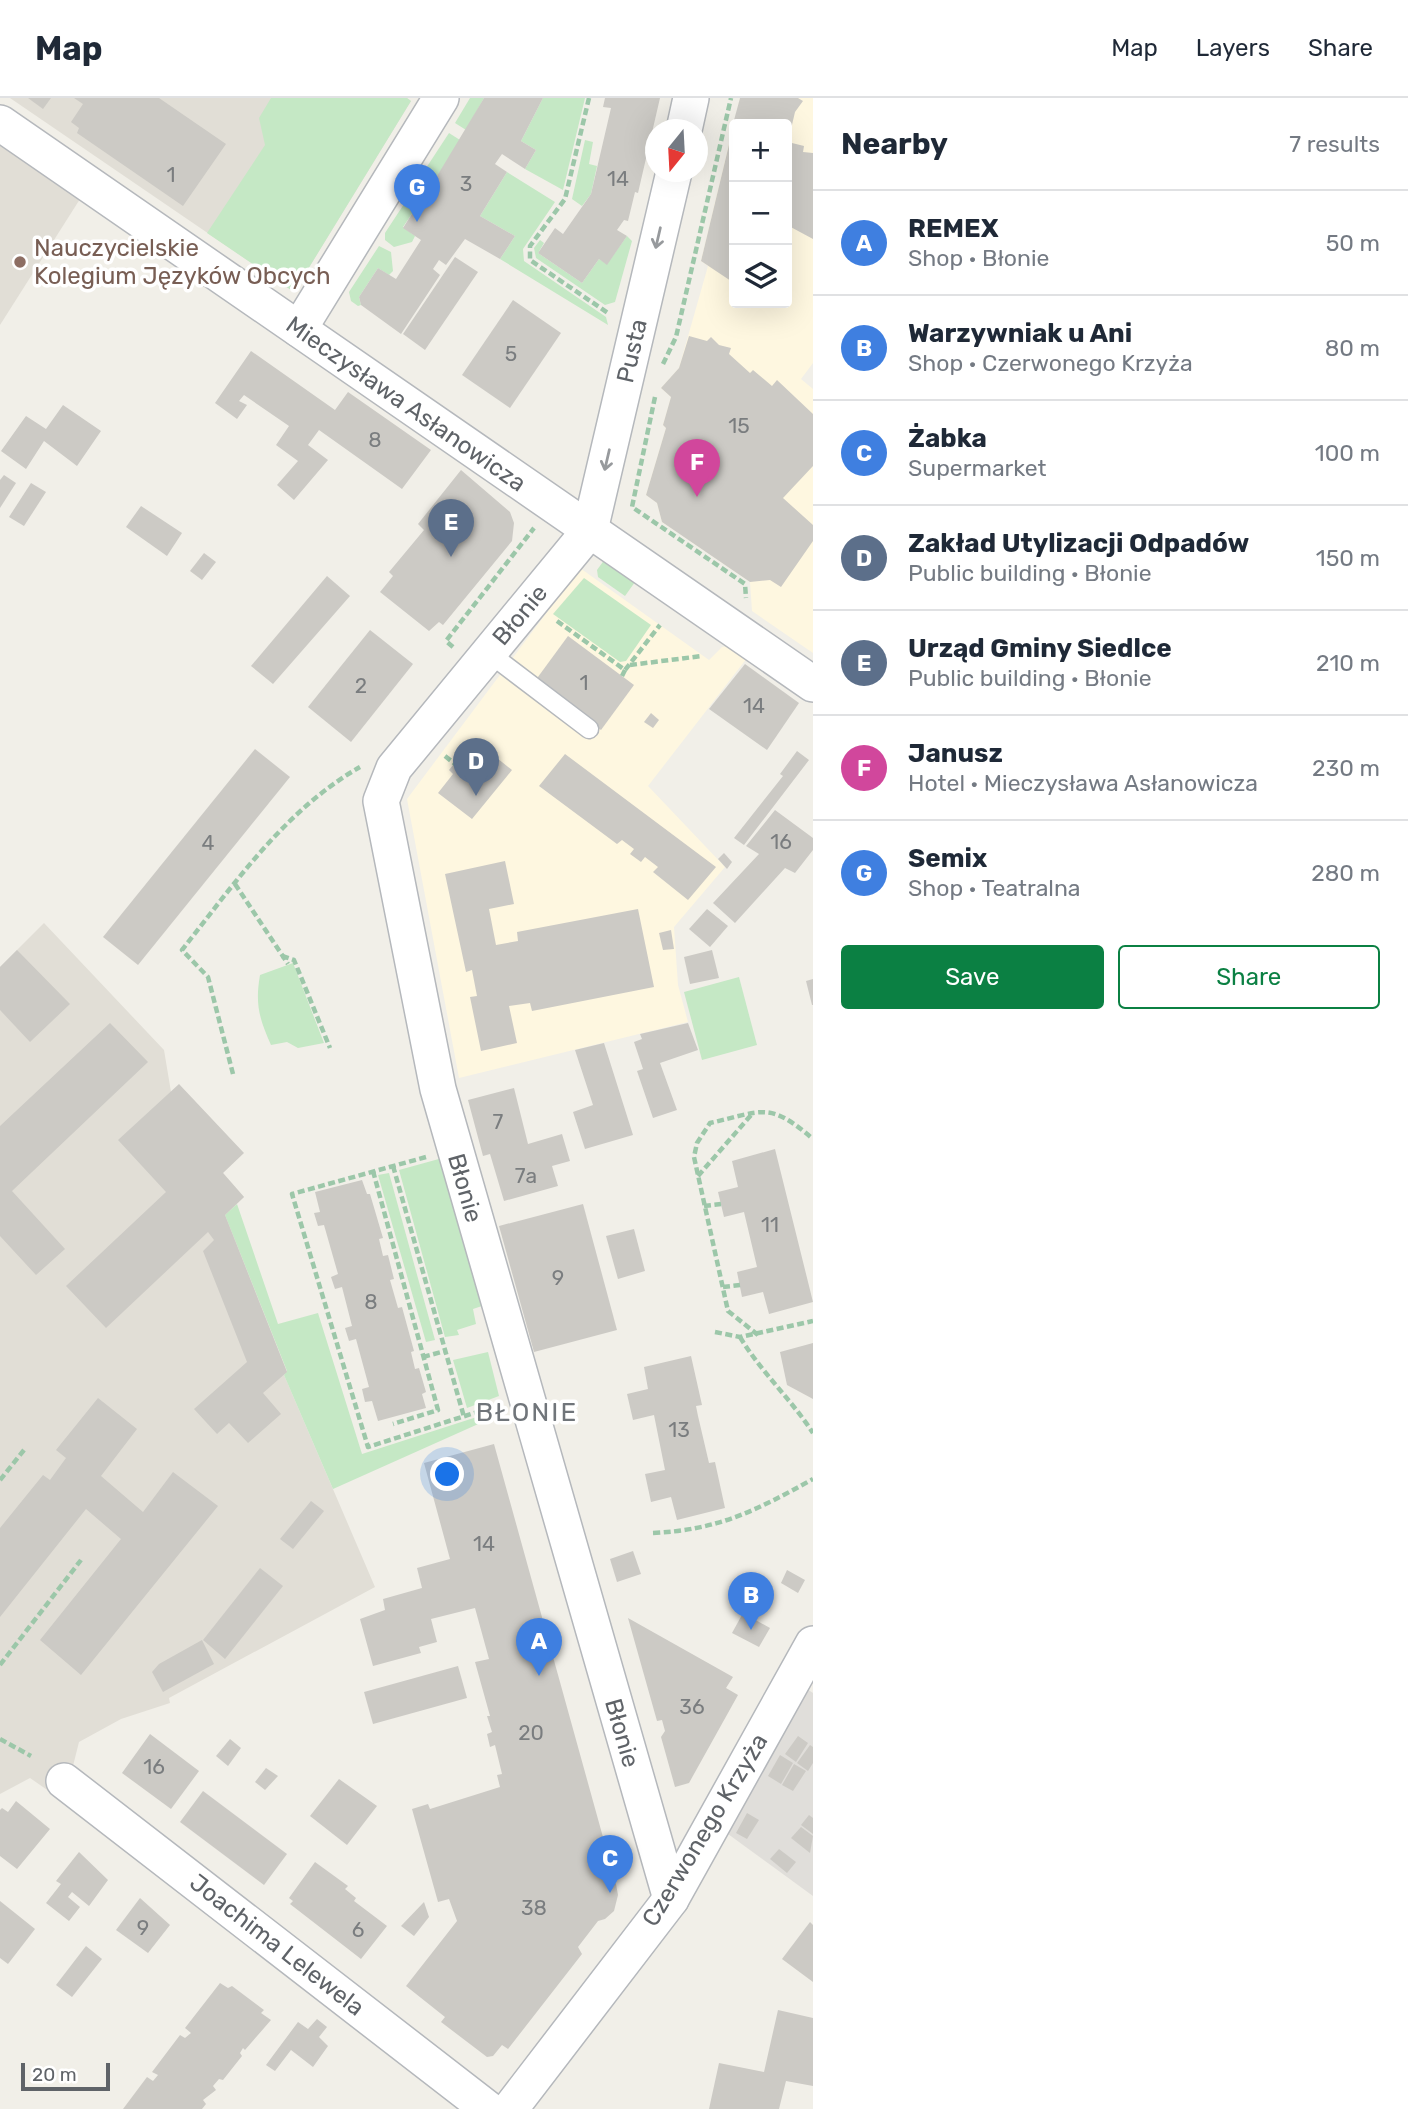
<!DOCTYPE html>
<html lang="en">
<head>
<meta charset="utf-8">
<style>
	:root { --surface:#fff; --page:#f2f2f3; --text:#1f2937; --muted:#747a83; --line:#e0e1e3; --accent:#0b8043 }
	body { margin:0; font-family:Rubik,sans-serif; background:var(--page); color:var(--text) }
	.controls { position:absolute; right:21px; top:21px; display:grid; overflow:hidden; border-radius:7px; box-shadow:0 7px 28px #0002 }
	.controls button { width:63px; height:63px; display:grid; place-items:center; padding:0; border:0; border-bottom:2px solid var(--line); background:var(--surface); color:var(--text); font:35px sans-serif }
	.compass { position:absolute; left:645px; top:21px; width:63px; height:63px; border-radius:50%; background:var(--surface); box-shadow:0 7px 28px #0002; rotate:198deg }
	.scale { position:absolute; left:21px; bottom:18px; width:89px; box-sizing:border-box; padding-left:7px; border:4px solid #5f6368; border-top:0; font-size:19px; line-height:24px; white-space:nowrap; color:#5f6368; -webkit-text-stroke:5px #fff; paint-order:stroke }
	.you { position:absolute; left:448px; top:1377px; width:24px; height:24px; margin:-18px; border:5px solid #fff; border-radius:50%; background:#1a73e8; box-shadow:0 0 0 10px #1a73e833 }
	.badge { display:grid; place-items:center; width:46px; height:46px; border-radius:50%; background:var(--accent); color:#fff; font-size:23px; font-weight:700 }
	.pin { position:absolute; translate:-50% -58px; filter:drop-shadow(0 2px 4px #0008) }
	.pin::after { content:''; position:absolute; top:37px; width:24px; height:21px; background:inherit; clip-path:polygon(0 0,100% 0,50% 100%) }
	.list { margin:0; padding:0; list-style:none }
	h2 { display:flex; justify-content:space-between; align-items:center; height:91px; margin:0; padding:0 28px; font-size:30px }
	h2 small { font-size:23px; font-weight:400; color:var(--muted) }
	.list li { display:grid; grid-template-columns:46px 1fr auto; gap:21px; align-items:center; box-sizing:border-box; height:105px; padding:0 28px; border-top:2px solid var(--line) }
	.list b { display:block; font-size:26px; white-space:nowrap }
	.list p { margin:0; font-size:23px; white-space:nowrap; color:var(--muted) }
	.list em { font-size:23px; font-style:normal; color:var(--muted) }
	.actions { display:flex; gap:14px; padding:21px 28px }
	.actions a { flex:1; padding:16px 0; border:2px solid var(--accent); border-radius:7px; text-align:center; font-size:24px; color:var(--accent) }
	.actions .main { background:var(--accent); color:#fff }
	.icon { flex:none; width:38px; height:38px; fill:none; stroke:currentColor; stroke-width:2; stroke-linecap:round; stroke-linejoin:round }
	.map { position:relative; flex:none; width:813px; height:2011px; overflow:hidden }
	header { display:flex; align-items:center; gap:42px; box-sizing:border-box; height:98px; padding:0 35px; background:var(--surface); border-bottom:2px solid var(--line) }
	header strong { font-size:33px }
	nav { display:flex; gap:38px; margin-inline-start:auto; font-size:24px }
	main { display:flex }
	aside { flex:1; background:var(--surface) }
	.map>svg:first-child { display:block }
</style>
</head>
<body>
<header>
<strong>Map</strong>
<nav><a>Map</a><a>Layers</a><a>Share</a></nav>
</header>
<main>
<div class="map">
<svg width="813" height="2011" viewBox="0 0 813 2011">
	<rect width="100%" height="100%" fill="#f1efe8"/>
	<g fill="#fef7e0" fill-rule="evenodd">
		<path d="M740,0H813V265L801,281L813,291V555L752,513L750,484L662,424L657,405L646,397L666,330L663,327L671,299L661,290L679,270L708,168L701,163ZM734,26H787V205H734Z"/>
		<path d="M580,470L709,562L722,549L730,548L747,560L648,688L725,769L674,829L678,887L688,924L459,980L407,701Z"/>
	</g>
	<path fill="#e0deda" d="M807,1591L813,1595V1798L728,1736Z"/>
	<g fill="#e1ded6">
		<path d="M10,0H407L411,3L294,194Z"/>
		<path d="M0,46L80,101L0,227Z"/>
		<path d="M44,825L164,952L171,994L223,1075L244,1099L225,1117L287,1274L284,1277L375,1489L169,1600L170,1605L121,1621L79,1644L73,1668L56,1698L30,1680L0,1696V869Z"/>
	</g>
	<g fill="#c5e8c5">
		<path d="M271,0H407L411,3L294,194L207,135L265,47L259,20Z"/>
		<path d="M470,0H484L466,32L455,25Z"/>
		<path d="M543,0H585L563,92L525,71L536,52L521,43Z"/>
		<path d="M449,35L460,42L425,98L413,90Z"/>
		<path d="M585,42L593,44L589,66L597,68L591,96L582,108L572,101Z"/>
		<path d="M507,74L555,104L523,151L524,163L606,219L608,227L500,161L515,138L480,118Z"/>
		<path d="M404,106L415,111L403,129L415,138L412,144L394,149L385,142V135Z"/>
		<path d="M627,138L632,143L615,204L605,207L536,160L534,150L540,142L544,145L538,155L582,185L599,161L607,166Z"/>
		<path d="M379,148L391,154L393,173L389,177L378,170L359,199L361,207L358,208L351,203L349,194Z"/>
		<path d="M605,461L635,484L625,498L598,479L597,472Z"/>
		<path d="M584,480L651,527L626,563L620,564L553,516Z"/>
		<path d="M293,865L324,945L298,950L287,944L271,947C259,920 255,906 260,877Z"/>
		<path d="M739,879L757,947L702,962L684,894Z"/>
		<path d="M446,1059L485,1207L473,1211L476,1226L457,1232L459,1237L445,1239L399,1072Z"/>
		<path d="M389,1075L435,1242L426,1244L378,1077Z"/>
		<path d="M237,1106L278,1226L318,1215L362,1356L483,1317L485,1323L333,1391L284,1277L287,1273L225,1117Z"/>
		<path d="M488,1254L499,1298L467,1310L453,1262Z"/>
	</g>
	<g fill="#cccac5">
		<path d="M28,0H51L43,11Z"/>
		<path d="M74,0H159L226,46L183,108L77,35L79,30L71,24L83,6Z"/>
		<path d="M484,0H543L521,43L536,52L525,71L502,56L495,66L507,74L480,118L515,138L500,161L465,141L446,167L439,162L433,171L440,177L401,236L361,207L359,199L378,170L396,181L421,142L403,130L415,111L420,114L429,100L425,98Z"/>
		<path d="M605,0H660L638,95L635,94L628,123L624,122L617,132L627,138L607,167L599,161L582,185L538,155L555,130L563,136L591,96L611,10L603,9Z"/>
		<path d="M740,0H798L803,3L795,14L788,44L804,48L803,54L813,55V141L787,127V26H733Z"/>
		<path d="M734,26V185L701,163Z"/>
		<path d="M455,159L478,174L425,252L403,236Z"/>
		<path d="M513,202L561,235L510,310L462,277Z"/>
		<path d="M689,238L707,243L711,239L719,247L731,250L729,256L750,275L753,272L772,288L777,282L813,316V368L783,400L813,427V443L781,489L770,482L750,484L662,424L657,405L646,397L666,330L663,327L671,299L661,290L679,270Z"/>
		<path d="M251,253L335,312L348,294L431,352L402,391L319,332L308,347L328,362L294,402L277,387L298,363L276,347L289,328L244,297L239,303L247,307L237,321L215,305Z"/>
		<path d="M63,307L101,333L77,368L44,343L26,371L1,353L26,318L46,331Z"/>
		<path d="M461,372L510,414L514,425L512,443L443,527L439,524L429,533L380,494L393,478L389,474L424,432L418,426Z"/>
		<path d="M4,377L16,385L0,410V382Z"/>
		<path d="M31,385L46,394L24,428L9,419Z"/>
		<path d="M141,408L182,435L167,458L126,429Z"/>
		<path d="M204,455L216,464L202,482L190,473Z"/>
		<path d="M327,478L350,498L273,586L251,568Z"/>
		<path d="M370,532L413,566L351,644L308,609Z"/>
		<path d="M568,538L634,587L601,632L535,583Z"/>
		<path d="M745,566L799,605L767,652L709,611Z"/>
		<path d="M651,615L659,622L653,630L644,624Z"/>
		<path d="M478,645L512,672L472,721L438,695L453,676L449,672L458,661L463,664Z"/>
		<path d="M255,651L290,679L138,867L103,839Z"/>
		<path d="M797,653L809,662L744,747L734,740L783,678L780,676Z"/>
		<path d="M565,656L716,769L688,802L653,774L658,769L645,759L641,764L630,756L634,751L622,742L617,746L539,688Z"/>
		<path d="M775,712L813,740V752L795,775L785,770L735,825L713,805L759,756L746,748Z"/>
		<path d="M724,755L732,764L727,771L718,761Z"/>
		<path d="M505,763L514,806L489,811L496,847L518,843L517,834L638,811L654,889L532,913L530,905L509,908L517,945L481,953L470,899L477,898L472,872L466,874L445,776Z"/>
		<path d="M707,811L728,828L710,849L689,831Z"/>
		<path d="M671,832L674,851L663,852L659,835Z"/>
		<path d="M17,852L70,906L30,944L0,912V869Z"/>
		<path d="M712,852L719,880L690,886L684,859Z"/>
		<path d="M813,881V907H812L806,883Z"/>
		<path d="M110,925L148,964L12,1093L65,1151L36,1177L0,1138V1028Z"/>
		<path d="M688,925L698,952L660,965L677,1012L653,1020L637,973L643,971L634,944L642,941L640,936Z"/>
		<path d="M604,945L633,1037L585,1051L573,1014L593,1007L575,952Z"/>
		<path d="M179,986L244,1055L223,1075L244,1099L225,1117L287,1274L263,1295L281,1316L248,1345L229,1325L217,1336L194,1311L247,1264L203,1153L214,1142L208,1134L106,1230L66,1188L166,1094L118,1042Z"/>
		<path d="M514,990L528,1046L562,1036L570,1063L552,1068L558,1088L504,1103L490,1056L483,1058L468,1002Z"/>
		<path d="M775,1051L813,1204L769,1216L763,1194L742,1199L737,1174L757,1169L744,1114L724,1119L718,1094L738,1089L732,1063Z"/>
		<path d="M362,1082L367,1096H370L383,1140L379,1141L383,1158L388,1157L394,1181L390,1182L398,1210L402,1209L414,1253L411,1254L415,1271L419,1270L426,1294L422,1296L426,1310L378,1323L372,1303L365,1304L362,1291L369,1289L356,1241L349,1243L345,1230L352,1228L342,1189L335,1191L331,1179L338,1176L324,1127L318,1128L314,1115L320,1114L315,1094Z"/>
		<path d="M583,1106L617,1232L534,1254L499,1128Z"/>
		<path d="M634,1131L645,1173L618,1181L606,1138Z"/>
		<path d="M813,1245V1301L787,1287L780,1254Z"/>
		<path d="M691,1258L702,1307L696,1308L698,1318L709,1365L715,1364L725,1410L677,1422L671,1399L651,1404L645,1376L665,1372L654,1317L633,1322L627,1296L648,1291L644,1269Z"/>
		<path d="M98,1300L137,1331L101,1378L143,1414L173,1374L218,1408L81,1577L40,1542L121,1441L86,1411L0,1519V1430L43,1377L50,1382L66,1360L56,1352Z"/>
		<path d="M494,1346L606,1750L600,1752L606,1774L616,1786L618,1797L614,1813L605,1821L598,1823L578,1849L582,1856L508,1951L502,1947L493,1958L487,1959L441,1924L445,1919L406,1888L457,1823L449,1801L438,1804L412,1711L428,1706L430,1711L500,1689L497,1677L502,1676L495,1647L490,1649L487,1636L492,1634L487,1618H490L475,1564L489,1561L475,1510L431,1521L437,1544L419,1549L421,1555L373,1568L360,1521L385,1512L383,1501L422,1490L417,1470L450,1461L424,1365Z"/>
		<path d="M311,1403L324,1413L293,1451L280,1441Z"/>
		<path d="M633,1453L641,1476L617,1484L610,1461Z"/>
		<path d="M260,1470L283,1488L225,1561L203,1542Z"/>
		<path d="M787,1472L805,1482L798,1495L781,1485Z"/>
		<path d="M743,1515L770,1530L759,1549L732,1535Z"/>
		<path d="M628,1520L733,1579L726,1590L738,1597L689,1685L675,1689L661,1639L665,1633L662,1622L657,1623Z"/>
		<path d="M202,1542L214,1566L163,1594L152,1574L159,1566Z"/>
		<path d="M458,1568L467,1600L373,1626L364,1594Z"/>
		<path d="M150,1636L199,1673L171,1711L122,1675Z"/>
		<path d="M798,1638L808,1645L796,1664L785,1656Z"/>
		<path d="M230,1641L241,1650L228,1668L216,1658Z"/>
		<path d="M810,1647L813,1649V1665L808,1673L797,1665Z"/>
		<path d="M780,1657L793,1665L781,1686L768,1678Z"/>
		<path d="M794,1666L806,1673L793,1693L782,1687Z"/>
		<path d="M266,1670L278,1678L265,1692L255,1684Z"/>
		<path d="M339,1681L377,1708L347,1747L310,1718Z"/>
		<path d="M203,1693L287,1756L264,1787L180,1724Z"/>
		<path d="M16,1703L50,1731L17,1771L0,1758V1712L2,1710L8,1714Z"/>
		<path d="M747,1715L759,1722L747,1741L736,1735Z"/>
		<path d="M809,1717L813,1720V1736L801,1727Z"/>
		<path d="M801,1729L813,1738L810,1755L791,1740Z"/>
		<path d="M779,1751L796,1764L787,1775L770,1761Z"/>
		<path d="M79,1754L108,1782L89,1808L72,1794L68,1799L80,1809L69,1823L46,1805L61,1786L56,1783Z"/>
		<path d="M315,1764L348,1788L345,1791L356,1800L354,1803L387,1828L361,1861L290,1806L293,1803L289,1800Z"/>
		<path d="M140,1800L170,1827L148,1855L116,1832Z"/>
		<path d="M0,1803L35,1831L8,1866L0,1860Z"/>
		<path d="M424,1804L429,1819L414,1838L401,1828Z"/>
		<path d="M810,1824L813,1827V1884L782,1861Z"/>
		<path d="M86,1848L102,1861L72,1899L56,1887Z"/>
		<path d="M220,1885L228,1890L232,1888L264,1912L261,1915L271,1922L245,1952L243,1950L240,1955L242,1958L223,1982L219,1981L213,1988L216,1992L203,2002L206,2006L202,2011H123L147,1979L153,1983L158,1977L152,1974L180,1937L185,1940L191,1935L185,1930Z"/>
		<path d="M778,1912L813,1920V1988L786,1983L779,2011H709L719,1965L764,1974Z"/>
		<path d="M317,1921L327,1929L319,1939L328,1948L313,1969L291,1952L275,1973L266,1967L298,1924L308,1931Z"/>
	</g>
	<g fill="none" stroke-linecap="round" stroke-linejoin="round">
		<g stroke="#b5b8bc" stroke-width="21">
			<path id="lane" d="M489,555L589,631"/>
		</g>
		<g stroke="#b5b8bc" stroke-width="38">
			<g id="street">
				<path d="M0,25L813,586"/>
				<path d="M684,32L691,0"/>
				<path d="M299,231L441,0"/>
				<path d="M64,1683L488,2011"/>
				<path d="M671,1801L438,991L381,703L394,670L590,432L674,74"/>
				<path d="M510,2011L671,1801L813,1546"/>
			</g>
		</g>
		<g stroke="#9cc7a9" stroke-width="4.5" stroke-dasharray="7 3.5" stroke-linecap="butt">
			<path d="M589,0L565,101L530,148V162L608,215"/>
			<path d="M663,266L676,239L731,0"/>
			<path d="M655,299L632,409L745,486L746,500"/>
			<path d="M557,523L625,572L660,527"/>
			<path d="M453,549L446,543L534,430"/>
			<path d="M630,567L702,558"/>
			<path d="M622,578L625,572"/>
			<path d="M445,658L455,666"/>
			<path d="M235,786L288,866"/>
			<path d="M282,858L294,862L330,950"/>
			<path d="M233,976L208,879L182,852C235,785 285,712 360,669"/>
			<path d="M426,1059L292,1096L368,1349L496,1308"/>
			<path d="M393,1068L464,1319"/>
			<path d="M373,1073L438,1312L393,1326"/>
			<path d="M698,1078L752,1016"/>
			<path d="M704,1108L721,1106"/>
			<path d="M723,1189L740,1187"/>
			<path d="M715,1234L740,1239L813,1223"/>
			<path d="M758,1237L728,1213L694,1059L697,1045L710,1025C763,1013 769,1003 813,1041"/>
			<path d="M740,1239C761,1274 791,1301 813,1335"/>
			<path d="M423,1259L445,1253"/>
			<path d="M0,1382L24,1352"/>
			<path d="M653,1435C719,1432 757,1412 813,1381"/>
			<path d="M0,1567L81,1462"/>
			<path d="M0,1641L31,1658"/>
		</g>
		<use href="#lane" stroke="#fff" stroke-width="18"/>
		<use href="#street" stroke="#fff" stroke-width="35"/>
	</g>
	<defs><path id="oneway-shaft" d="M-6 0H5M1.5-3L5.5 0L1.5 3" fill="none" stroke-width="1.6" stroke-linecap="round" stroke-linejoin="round" transform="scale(1.75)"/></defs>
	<g stroke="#979a9d">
		<use href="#oneway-shaft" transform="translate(658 140) rotate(103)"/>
		<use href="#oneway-shaft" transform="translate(607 362) rotate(103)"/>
	</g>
	<circle fill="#8d6e63" stroke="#fff" stroke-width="2.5" cx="20" cy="164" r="7"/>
	<g text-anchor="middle" stroke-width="7" stroke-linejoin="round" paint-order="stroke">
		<g font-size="21" fill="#7a7d7f">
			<text x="171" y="84">1</text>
			<text x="618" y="88">14</text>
			<text x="466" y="93">3</text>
			<text x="511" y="263">5</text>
			<text x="739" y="335">15</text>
			<text x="375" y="349">8</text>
			<text x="584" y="592">1</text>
			<text x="361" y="595">2</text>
			<text x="754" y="615">14</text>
			<text x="781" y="751">16</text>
			<text x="208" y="752">4</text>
			<text x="498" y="1031">7</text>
			<text x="526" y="1085">7a</text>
			<text x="770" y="1134">11</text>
			<text x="558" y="1187">9</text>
			<text x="371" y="1211">8</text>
			<text x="679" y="1339">13</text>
			<text x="484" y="1453">14</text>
			<text x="692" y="1616">36</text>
			<text x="531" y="1642">20</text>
			<text x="154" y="1676">16</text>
			<text x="534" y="1817">38</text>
			<text x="143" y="1837">9</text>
			<text x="358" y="1839">6</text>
		</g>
		<g font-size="24" fill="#785e54" stroke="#fff" text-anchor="start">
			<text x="34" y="158">Nauczycielskie<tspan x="34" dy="28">Kolegium Języków Obcych</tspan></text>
		</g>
		<g font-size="24" fill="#5f6368" stroke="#fff">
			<text transform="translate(632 253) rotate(-77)" y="8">Pusta</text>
			<text transform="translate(406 306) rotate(35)" y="8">Mieczysława Asłanowicza</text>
			<text transform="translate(520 517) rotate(-50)" y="8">Błonie</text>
			<text transform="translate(465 1090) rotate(74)" y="8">Błonie</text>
			<text transform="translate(622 1635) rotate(74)" y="8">Błonie</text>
			<text transform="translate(705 1732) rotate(-59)" y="8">Czerwonego Krzyża</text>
			<text transform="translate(277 1847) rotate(38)" y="8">Joachima Lelewela</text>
		</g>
		<g font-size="26" letter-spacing="2" fill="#70757a" stroke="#fff">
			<text x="527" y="1323">BŁONIE</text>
		</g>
	</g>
</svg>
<div class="controls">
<button>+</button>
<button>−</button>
<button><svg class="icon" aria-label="layers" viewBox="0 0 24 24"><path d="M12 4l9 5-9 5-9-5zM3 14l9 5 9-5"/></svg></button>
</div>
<svg class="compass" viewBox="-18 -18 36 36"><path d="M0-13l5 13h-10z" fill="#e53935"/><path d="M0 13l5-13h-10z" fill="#747a83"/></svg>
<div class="scale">20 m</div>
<div class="you"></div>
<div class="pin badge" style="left:539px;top:1578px;background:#3f7fe0">A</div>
<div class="pin badge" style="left:751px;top:1532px;background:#3f7fe0">B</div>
<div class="pin badge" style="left:610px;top:1795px;background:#3f7fe0">C</div>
<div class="pin badge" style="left:476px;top:698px;background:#5c6f8a">D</div>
<div class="pin badge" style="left:451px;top:459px;background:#5c6f8a">E</div>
<div class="pin badge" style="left:697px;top:399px;background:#d1479c">F</div>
<div class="pin badge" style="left:417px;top:124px;background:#3f7fe0">G</div>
</div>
<aside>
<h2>Nearby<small>7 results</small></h2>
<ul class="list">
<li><span class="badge" style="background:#3f7fe0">A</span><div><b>REMEX</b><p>Shop · Błonie</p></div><em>50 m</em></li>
<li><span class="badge" style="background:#3f7fe0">B</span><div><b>Warzywniak u Ani</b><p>Shop · Czerwonego Krzyża</p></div><em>80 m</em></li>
<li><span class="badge" style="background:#3f7fe0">C</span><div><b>Żabka</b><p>Supermarket</p></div><em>100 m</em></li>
<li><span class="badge" style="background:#5c6f8a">D</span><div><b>Zakład Utylizacji Odpadów</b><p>Public building · Błonie</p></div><em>150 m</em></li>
<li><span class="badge" style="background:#5c6f8a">E</span><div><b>Urząd Gminy Siedlce</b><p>Public building · Błonie</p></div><em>210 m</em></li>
<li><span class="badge" style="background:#d1479c">F</span><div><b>Janusz</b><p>Hotel · Mieczysława Asłanowicza</p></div><em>230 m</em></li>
<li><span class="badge" style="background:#3f7fe0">G</span><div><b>Semix</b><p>Shop · Teatralna</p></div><em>280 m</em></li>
</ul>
<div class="actions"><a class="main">Save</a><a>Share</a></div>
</aside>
</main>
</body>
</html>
